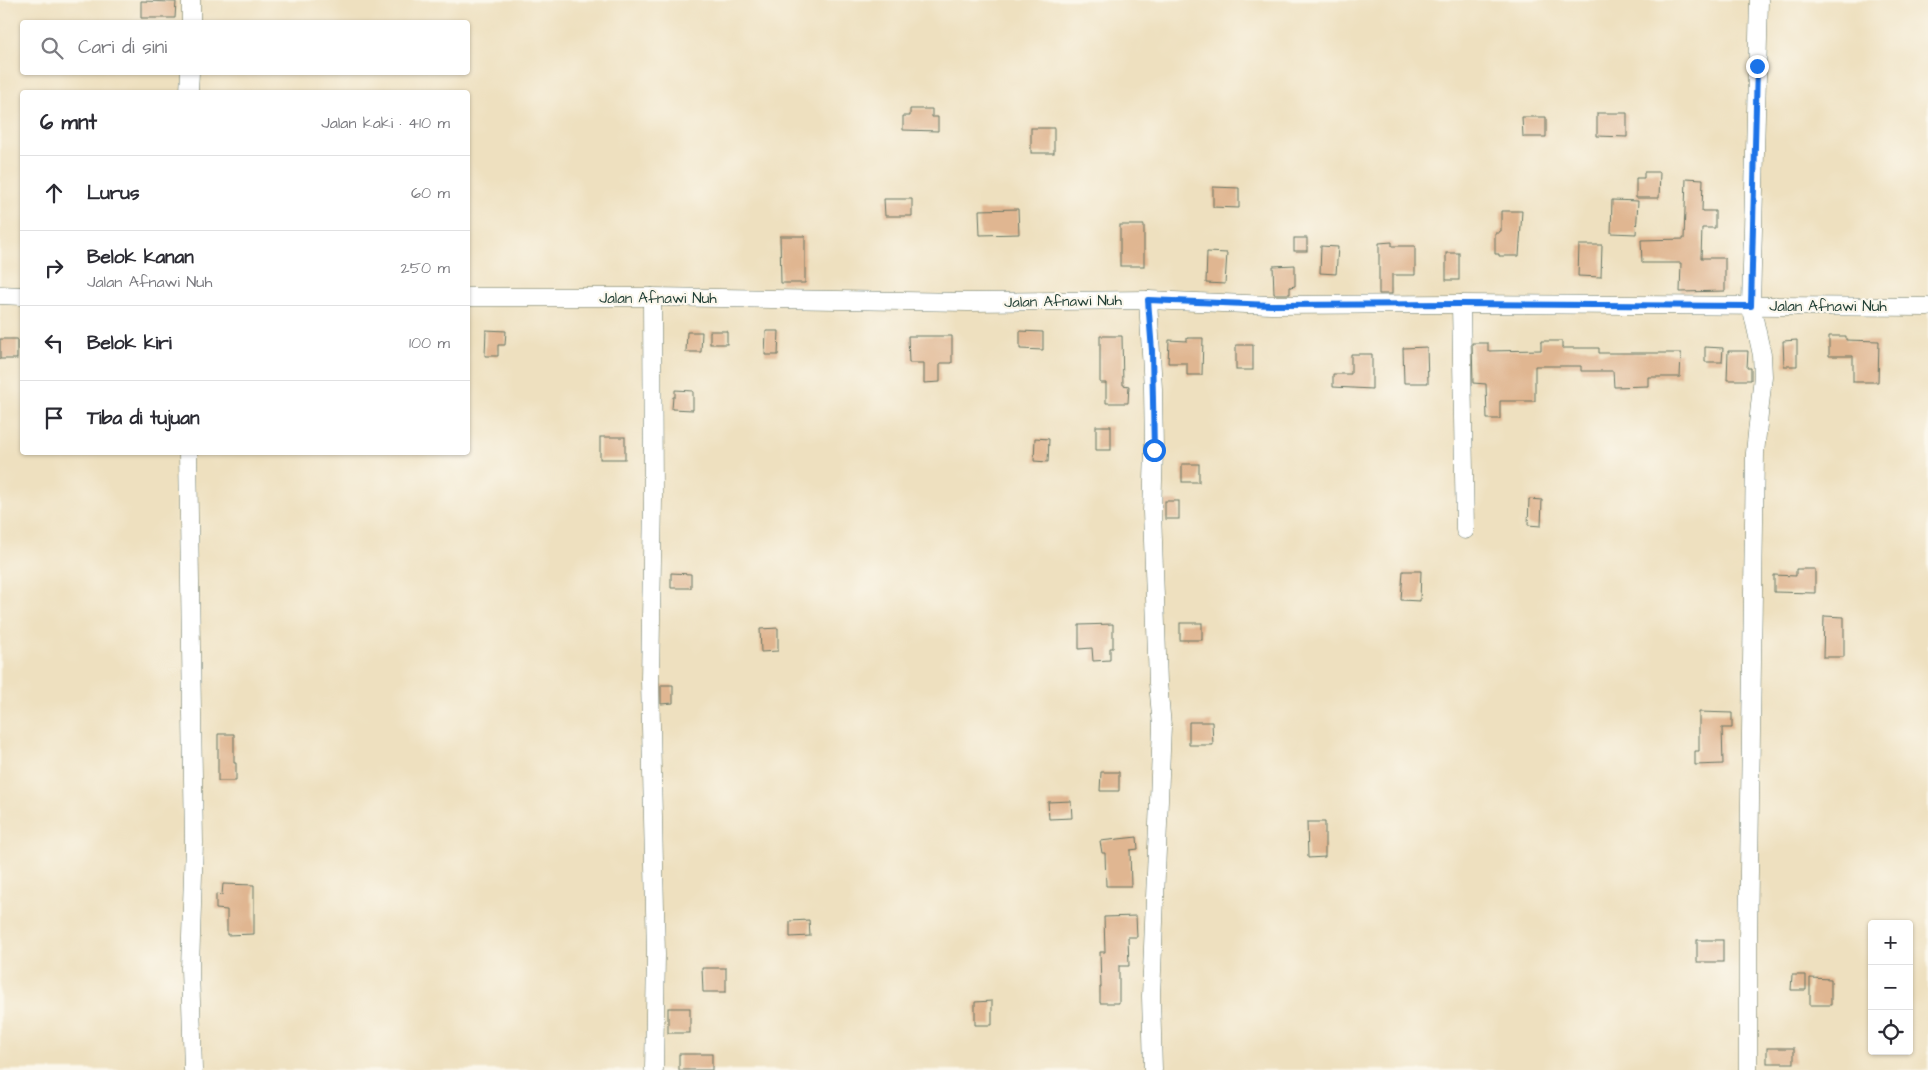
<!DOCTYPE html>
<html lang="id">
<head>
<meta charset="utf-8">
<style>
	:root { --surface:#fff; --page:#f7f7f7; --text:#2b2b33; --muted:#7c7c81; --line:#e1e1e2 }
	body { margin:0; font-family:"Architects Daughter",sans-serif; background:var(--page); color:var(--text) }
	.controls { position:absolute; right:15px; bottom:15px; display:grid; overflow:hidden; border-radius:5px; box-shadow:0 1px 4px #0004 }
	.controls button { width:45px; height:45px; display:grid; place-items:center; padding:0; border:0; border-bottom:1px solid var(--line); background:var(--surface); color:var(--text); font:25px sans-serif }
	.stop { position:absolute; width:15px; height:15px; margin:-11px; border:4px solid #1a73e8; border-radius:50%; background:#fff }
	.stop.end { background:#1a73e8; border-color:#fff; box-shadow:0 1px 5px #0008 }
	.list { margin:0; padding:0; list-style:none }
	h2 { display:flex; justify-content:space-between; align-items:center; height:65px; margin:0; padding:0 20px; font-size:21px }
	h2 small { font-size:16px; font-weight:400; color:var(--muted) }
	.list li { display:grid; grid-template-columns:32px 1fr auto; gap:15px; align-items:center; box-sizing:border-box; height:75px; padding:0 20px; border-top:1px solid var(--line) }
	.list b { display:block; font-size:19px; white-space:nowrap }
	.list p { margin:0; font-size:16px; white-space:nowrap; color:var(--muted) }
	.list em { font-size:16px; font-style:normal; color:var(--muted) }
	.icon { flex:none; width:28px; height:28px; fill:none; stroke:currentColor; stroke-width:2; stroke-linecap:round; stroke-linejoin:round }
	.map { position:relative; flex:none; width:1928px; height:1070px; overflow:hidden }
	.search { position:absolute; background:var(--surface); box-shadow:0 1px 4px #0004; left:20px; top:20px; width:450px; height:55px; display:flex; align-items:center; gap:12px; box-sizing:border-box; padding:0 18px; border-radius:5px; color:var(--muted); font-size:19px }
	.panel { position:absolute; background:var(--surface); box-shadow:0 1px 4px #0004; left:20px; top:90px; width:450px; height:365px; border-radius:5px }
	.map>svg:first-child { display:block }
</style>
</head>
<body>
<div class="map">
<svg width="1928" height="1070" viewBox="0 0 1928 1070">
	<rect width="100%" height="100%" fill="#fbf7ec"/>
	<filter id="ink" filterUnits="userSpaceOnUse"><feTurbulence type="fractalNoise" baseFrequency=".02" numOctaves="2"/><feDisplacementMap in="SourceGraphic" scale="10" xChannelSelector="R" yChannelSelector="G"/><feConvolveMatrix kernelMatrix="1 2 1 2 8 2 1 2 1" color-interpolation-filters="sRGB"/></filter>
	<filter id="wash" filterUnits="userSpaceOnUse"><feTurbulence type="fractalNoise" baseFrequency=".0096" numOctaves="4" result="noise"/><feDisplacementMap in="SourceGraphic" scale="20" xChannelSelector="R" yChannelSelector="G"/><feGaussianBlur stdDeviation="1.12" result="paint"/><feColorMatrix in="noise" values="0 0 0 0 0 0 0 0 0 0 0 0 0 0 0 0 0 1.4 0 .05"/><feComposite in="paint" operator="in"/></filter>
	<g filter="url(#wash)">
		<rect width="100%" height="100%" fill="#eee0bf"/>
		<g id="blocks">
			<g fill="#e0b691">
				<path d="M141,1L176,2L175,18H141Z"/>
				<path d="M910,109H932V117H938V131L903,130V116H910Z"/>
				<path d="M1597,113H1627V137L1597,136Z"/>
				<path d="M1522,117H1546V137H1523Z"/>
				<rect x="1031" y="128" width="23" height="25"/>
				<path d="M1644,172H1660L1659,198H1636V178H1644Z"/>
				<path d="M1686,178L1703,179L1702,211H1715V228H1702L1701,258H1725V291L1680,292L1681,263H1642L1641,240L1684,239Z"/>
				<path d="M1213,187L1239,188V208L1213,207Z"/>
				<path d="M884,199H912V216H885Z"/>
				<path d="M1612,200L1638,201L1636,234L1611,233Z"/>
				<path d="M1018,209L1019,234L980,235L979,210Z"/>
				<path d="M1501,211H1522L1519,256H1499V254H1495V233H1499V231H1501Z"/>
				<rect x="1120" y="225" width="24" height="41"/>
				<path d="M780,236H805V283H781Z"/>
				<rect x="1294" y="238" width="13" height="13"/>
				<path d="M1392,242V246H1415V275H1392V294H1379V243Z"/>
				<path d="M1579,245H1602L1601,277L1578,276Z"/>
				<path d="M1321,246L1338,247L1336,274L1320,273Z"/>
				<path d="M1207,252L1227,253L1225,284L1206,283Z"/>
				<rect x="1446" y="253" width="13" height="27"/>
				<path d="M1295,265V286L1290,287V294H1274L1273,266Z"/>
				<path d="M486,330L506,331L505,345H498V356H485Z"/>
				<rect x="710" y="331" width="17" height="13"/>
				<path d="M766,331H779L778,355H765Z"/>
				<path d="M1020,331L1043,332V350L1020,349Z"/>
				<path d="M687,332H702L701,352H686Z"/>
				<path d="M908,336H952V363H940V382L924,383V363H909Z"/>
				<path d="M1100,336H1122L1123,385L1129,386L1128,403H1106V383H1100Z"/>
				<path d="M1829,336H1846V340L1879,341L1878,382H1853V356H1829Z"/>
				<path d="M1187,338H1203L1202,375H1187V363H1168L1169,340L1187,341Z"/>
				<rect x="0" y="339" width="17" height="20"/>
				<path d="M1797,340V366H1784L1783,341Z"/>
				<path d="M1541,341H1562V348H1599V353H1681L1680,377H1648V386L1614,387L1613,371H1581V366H1535V401H1500V419H1487L1486,384L1473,383L1472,343H1488V351L1541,350Z"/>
				<rect x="1236" y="345" width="17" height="25"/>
				<path d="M1427,347L1428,383H1404L1403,348Z"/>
				<path d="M1705,347L1723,348L1722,362H1705Z"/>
				<path d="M1728,351H1748L1747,368H1751V380H1727Z"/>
				<path d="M1351,354H1372V389L1333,387V374H1351Z"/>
				<path d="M675,390L693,391V410L672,409L673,397H675Z"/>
				<rect x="1096" y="426" width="15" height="24"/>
				<rect x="600" y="437" width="25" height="22"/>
				<path d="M1035,438L1049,439L1048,462L1034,461Z"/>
				<rect x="1182" y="464" width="17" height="18"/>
				<path d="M1529,499L1542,500L1541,526L1528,525Z"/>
				<rect x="1165" y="501" width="14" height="18"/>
				<path d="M1796,569H1815V593L1774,592V575L1796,576Z"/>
				<path d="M1403,571H1421L1420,601L1401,600Z"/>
				<path d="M671,573L691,574V588H671Z"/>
				<path d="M1824,616L1844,617V657H1823Z"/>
				<rect x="1180" y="623" width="22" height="17"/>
				<path d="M1113,624V648H1110V660L1093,661L1092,648L1079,649V625Z"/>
				<path d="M778,628V651L761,652L760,629Z"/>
				<path d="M661,685H673V703L661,704Z"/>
				<path d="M1699,712L1732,713V728H1722L1723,764L1695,765V751H1699Z"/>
				<path d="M1189,722H1212L1213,745H1189Z"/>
				<path d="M218,734H234V763H236V781H218Z"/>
				<path d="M1101,772H1119V791H1100Z"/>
				<path d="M1071,801L1072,818L1049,819L1048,802Z"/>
				<path d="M1307,822H1325V857L1308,858Z"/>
				<path d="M1137,837L1138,849L1130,850L1131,886H1106L1105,853H1102L1100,841Z"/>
				<path d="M223,884L254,885V934L227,935V910L216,909V894L222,895Z"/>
				<path d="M1136,916L1137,937H1128L1129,966H1119V1003H1100V987H1101L1100,952H1105L1104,917Z"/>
				<path d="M809,920L810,936L790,937V921Z"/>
				<rect x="1697" y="940" width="26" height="22"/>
				<path d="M702,968H726V992H703Z"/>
				<path d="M1792,975H1806V990H1791Z"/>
				<path d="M1810,978L1831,979V1005H1810Z"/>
				<path d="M992,1001V1025H975V1002Z"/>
				<rect x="668" y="1008" width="22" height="25"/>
				<rect x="1767" y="1048" width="27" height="15"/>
				<rect x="679" y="1054" width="33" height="16"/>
			</g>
		</g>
	</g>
	<g filter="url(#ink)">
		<use href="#blocks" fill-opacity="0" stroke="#677665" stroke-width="1"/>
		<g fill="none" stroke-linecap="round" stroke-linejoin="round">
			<g stroke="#677665" stroke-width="19">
				<g id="minor">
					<path d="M191,22V0"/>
					<path d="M189,92L190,72"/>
					<path d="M0,295L22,296"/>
					<path d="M468,297H652L968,302L1148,300L1271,305L1461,304L1928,307"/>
					<path d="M652,297L653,499L650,680L656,955L654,1070"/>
					<path d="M1148,300L1153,389L1154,450L1152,512L1158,683L1162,726L1151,996L1153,1070"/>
					<path d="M1461,304L1465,530"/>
					<path d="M188,452L194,843L190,968L193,1070"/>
					<path d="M1748,1070V941L1755,453L1763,376L1762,355L1751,305L1759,0"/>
				</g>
			</g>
			<use href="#minor" stroke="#fff" stroke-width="18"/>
		</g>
	</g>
	<g fill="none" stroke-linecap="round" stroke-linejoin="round" filter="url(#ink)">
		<path stroke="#1a73e8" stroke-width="6" d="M1154,450L1152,351L1148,300L1271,305L1461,304L1751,306L1757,66"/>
	</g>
	<g text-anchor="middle" stroke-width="4.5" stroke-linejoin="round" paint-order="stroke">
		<g font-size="15" fill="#1f3d34" stroke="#fbf7ec">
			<text x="658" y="303">Jalan Afnawi Nuh</text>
			<text transform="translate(1063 301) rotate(-1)" y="5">Jalan Afnawi Nuh</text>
			<text x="1828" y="311">Jalan Afnawi Nuh</text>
		</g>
	</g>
</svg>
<div class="controls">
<button>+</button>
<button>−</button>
<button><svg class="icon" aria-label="locate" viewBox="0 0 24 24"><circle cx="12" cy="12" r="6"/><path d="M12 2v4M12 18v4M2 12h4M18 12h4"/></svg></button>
</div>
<div class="stop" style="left:1154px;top:450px"></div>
<div class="stop end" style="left:1757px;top:66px"></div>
<div class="search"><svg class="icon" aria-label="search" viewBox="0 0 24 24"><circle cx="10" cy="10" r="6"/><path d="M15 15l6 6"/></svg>Cari di sini</div>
<section class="panel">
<h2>6 mnt<small>Jalan kaki · 410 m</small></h2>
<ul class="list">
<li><svg class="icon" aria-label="ahead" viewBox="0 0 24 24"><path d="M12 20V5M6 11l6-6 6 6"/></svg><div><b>Lurus</b></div><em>60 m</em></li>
<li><svg class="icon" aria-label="right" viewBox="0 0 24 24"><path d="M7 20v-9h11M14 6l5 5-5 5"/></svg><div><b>Belok kanan</b><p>Jalan Afnawi Nuh</p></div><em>250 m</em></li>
<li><svg class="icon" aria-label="left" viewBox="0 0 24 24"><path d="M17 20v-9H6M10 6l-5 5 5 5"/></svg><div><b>Belok kiri</b></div><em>100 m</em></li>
<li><svg class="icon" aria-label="arrive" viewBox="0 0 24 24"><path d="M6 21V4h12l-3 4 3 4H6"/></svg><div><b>Tiba di tujuan</b></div></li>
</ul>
</section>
</div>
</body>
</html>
